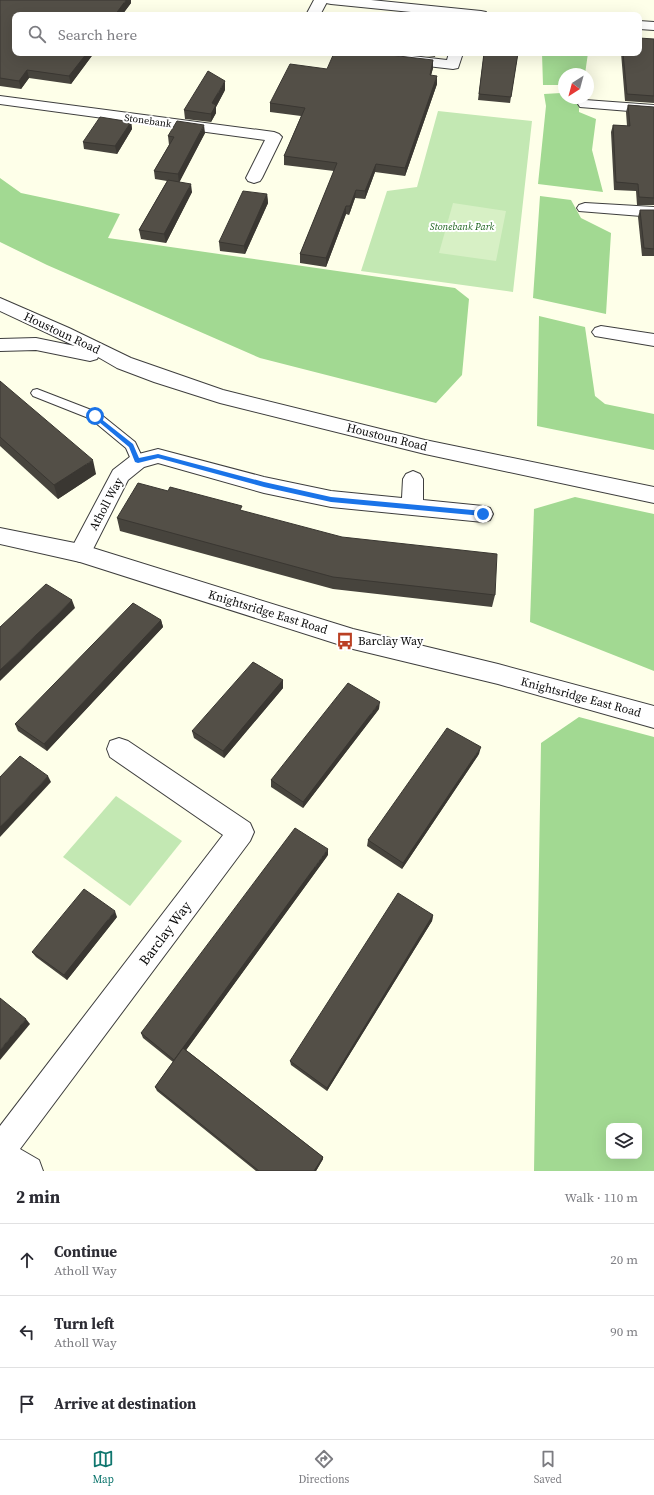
<!DOCTYPE html>
<html lang="en">
<head>
<meta charset="utf-8">
<style>
	:root { --surface:#fff; --page:#f7f7f7; --text:#2b2b33; --muted:#7c7c81; --line:#e1e1e2; --accent:#0f766e }
	body { margin:0; font-family:"Source Serif 4",serif; background:var(--page); color:var(--text) }
	.controls { position:absolute; right:12px; bottom:12px; display:grid; overflow:hidden; border-radius:8px; box-shadow:0 4px 16px #0002 }
	.controls button { width:36px; height:36px; display:grid; place-items:center; padding:0; border:0; border-bottom:1px solid var(--line); background:var(--surface); color:var(--text); font:20px sans-serif }
	.compass { position:absolute; left:558px; top:68px; width:36px; height:36px; border-radius:50%; background:var(--surface); box-shadow:0 4px 16px #0002; rotate:216deg }
	.stop { position:absolute; width:12px; height:12px; margin:-9px; border:3px solid #1a73e8; border-radius:50%; background:#fff }
	.stop.end { background:#1a73e8; border-color:#fff; box-shadow:0 1px 4px #0008 }
	.list { margin:0; padding:0; list-style:none }
	h2 { display:flex; justify-content:space-between; align-items:center; height:52px; margin:0; padding:0 16px; font-size:17px }
	h2 small { font-size:13px; font-weight:400; color:var(--muted) }
	.list li { display:grid; grid-template-columns:26px 1fr auto; gap:12px; align-items:center; box-sizing:border-box; height:72px; padding:0 16px; border-top:1px solid var(--line) }
	.list b { display:block; font-size:15px; white-space:nowrap }
	.list p { margin:0; font-size:13px; white-space:nowrap; color:var(--muted) }
	.list em { font-size:13px; font-style:normal; color:var(--muted) }
	.icon { flex:none; width:22px; height:22px; fill:none; stroke:currentColor; stroke-width:2; stroke-linecap:round; stroke-linejoin:round }
	.map { position:relative; flex:none; width:654px; height:1171px; overflow:hidden }
	.search { position:absolute; background:var(--surface); box-shadow:0 4px 16px #0002; left:12px; right:12px; top:12px; height:44px; display:flex; align-items:center; gap:10px; box-sizing:border-box; padding:0 14px; border-radius:8px; color:var(--muted); font-size:15px }
	.sheet { height:268px; background:var(--surface) }
	nav { display:flex; justify-content:space-around; align-items:center; box-sizing:border-box; height:56px; border-top:1px solid var(--line); background:var(--surface); font-size:11px; color:var(--muted) }
	nav a { display:grid; justify-items:center; gap:2px }
	nav .on { color:var(--accent) }
	.map>svg:first-child { display:block }
</style>
</head>
<body>
<div class="map">
<svg width="654" height="1171" viewBox="0 0 654 1171">
	<rect width="100%" height="100%" fill="#feffe9"/>
	<g fill="#c3e8b3">
		<path d="M438,111L532,121L513,292L361,271L387,191L417,187Z"/>
		<path d="M116,796L182,841L130,906L63,857Z"/>
	</g>
	<g fill="#a2d992" fill-rule="evenodd">
		<path d="M542,53H588L585,74H564V86L560,85H543Z"/>
		<path d="M561,93L564,94V98H575L579,103V112L596,119L592,150L603,192L538,184L546,106L544,94Z"/>
		<path d="M0,178L21,193L120,214L108,238L455,288L469,299L462,375L436,403L260,358L47,265L0,242Z"/>
		<path d="M540,196L571,200L581,218L611,233L606,314L533,298Z"/>
		<path d="M539,316L585,327L595,396L605,404L654,414V450L537,426Z"/>
		<path d="M575,497L654,514V671L530,622L534,509Z"/>
		<path d="M579,717L654,737V1171H534L541,743ZM609,1126H639V1156H609Z"/>
	</g>
	<path fill="#d7f0c5" d="M453,203L506,211L496,261L439,253Z"/>
	<g fill="none" stroke-linecap="round" stroke-linejoin="round">
		<g stroke="#3e3e3e" stroke-width="2">
			<path id="service" d="M37,389L99,413L135,442L144,461L143,464L138,466L133,464L126,448L91,419L33,396L31,393L33,390Z"/>
		</g>
		<g stroke="#3e3e3e" stroke-width="2">
			<g id="minor">
				<path d="M314,0H328L320,15H306Z"/>
				<path d="M343,53H386L447,60L449,53H463L458,68L453,69L350,57L345,56Z"/>
				<path d="M0,96L274,132L279,134L282,137L262,178L260,181L254,183L248,181L246,178L265,140L0,104Z"/>
				<path d="M585,100L654,105V113L580,107L578,104L580,101Z"/>
				<path d="M585,203L654,207V217L579,211L577,208L579,205Z"/>
				<path d="M601,326L654,334V346L595,336L592,332L595,328Z"/>
				<path d="M158,449L264,477L331,491L402,498L403,479L406,474L413,471L420,474L423,479V500L483,506L490,508L493,514L490,520L483,522L331,507L264,493L158,463L144,467L128,480L88,559L80,562L72,559L69,553L113,470L131,456Z"/>
				<path d="M119,738L128,741L250,823L254,832L250,841L20,1149L39,1160L43,1171H0V1126L223,835L110,757L107,749L110,741Z"/>
			</g>
		</g>
		<g stroke="#3e3e3e" stroke-width="2">
			<g id="tertiary">
				<path d="M324,0H371L481,11L486,12L488,15H441L331,4L326,3Z"/>
				<path d="M639,21L654,22V30L639,29Z"/>
				<path d="M0,298L69,328L131,358L223,390L425,440L654,487V503L425,454L220,403L154,382L117,368L98,357L97,359L90,361L36,350L0,351V339L36,338L75,346L0,311Z"/>
				<path d="M0,528L80,544L353,629L498,664L654,706V728L498,684L353,649L80,562L0,544Z"/>
			</g>
		</g>
		<use href="#service" fill="#fff" fill-rule="evenodd"/>
		<use href="#minor" fill="#fff" fill-rule="evenodd"/>
		<use href="#tertiary" fill="#fff" fill-rule="evenodd"/>
	</g>
	<g fill="#47443d">
		<path d="M0,0L131,3L122,15H15L94,53L71,84L29,78L21,89L0,86Z"/>
		<path d="M654,39V103L625,101L621,53H639Z"/>
		<path d="M399,53H436L435,57Z"/>
		<path d="M484,53H518L510,103L478,100Z"/>
		<path d="M433,60V68L431,75L437,84L405,176L375,172L365,199L355,198L349,215L346,214L326,267L300,263V254L334,171L284,165V156L301,116L270,112V103L327,69Z"/>
		<path d="M225,90L216,107V113L211,122L185,119L184,110Z"/>
		<path d="M628,105L654,107V205H637L636,191L614,190L611,132L613,125L627,126L626,112Z"/>
		<path d="M131,122L132,129L117,154L84,149L83,142Z"/>
		<path d="M205,133L179,182L192,192L166,243L141,239L139,230L167,181L155,179L154,171L169,145L168,136Z"/>
		<path d="M267,194L268,203L245,254L220,251L219,242Z"/>
		<path d="M640,210H654V256H642L638,217Z"/>
		<path d="M0,381L96,474L58,499L0,446Z"/>
		<path d="M242,511L495,595L492,607L333,589L120,531L117,518Z"/>
		<path d="M161,620L163,627L47,751L18,731L15,724Z"/>
		<path d="M283,680V688L224,758L194,738L192,731Z"/>
		<path d="M379,709L303,808L271,787V780Z"/>
		<path d="M479,754L402,869L367,846L368,840Z"/>
		<path d="M328,855L186,1050L323,1157V1159L316,1171H256L157,1091L155,1087L173,1062L143,1038L141,1033Z"/>
		<path d="M433,915L432,921L327,1091L291,1065L290,1061Z"/>
		<path d="M117,917L67,980L36,957L32,952Z"/>
	</g>
	<g fill="#3a3732">
		<path d="M126,0H131V3L122,15H115Z"/>
		<path d="M87,53H94L71,84L69,76Z"/>
		<path d="M433,60V68L429,83L430,75Z"/>
		<path d="M27,70L29,78L21,89L19,81Z"/>
		<path d="M437,76V84L405,176V168Z"/>
		<path d="M225,81V90L216,107V113L211,122V114L212,103Z"/>
		<path d="M131,122L132,129L117,154L115,146Z"/>
		<path d="M204,125L205,133L179,183L178,174Z"/>
		<path d="M376,164L375,172L365,199V191Z"/>
		<path d="M191,184L192,192L166,243L164,234Z"/>
		<path d="M356,190L355,198L349,215L350,206Z"/>
		<path d="M267,194L268,203L245,254L244,246Z"/>
		<path d="M346,206V214L326,267V258Z"/>
		<path d="M93,460L96,474L58,499L54,485Z"/>
		<path d="M72,600L75,608L0,681V670Z"/>
		<path d="M161,620L163,627L47,751L44,744Z"/>
		<path d="M283,680V688L224,758L223,751Z"/>
		<path d="M380,702L379,709L303,808V802Z"/>
		<path d="M481,747L479,754L402,869L403,863Z"/>
		<path d="M48,776L51,782L0,837V827Z"/>
		<path d="M328,849V855L176,1064L174,1060Z"/>
		<path d="M115,911L117,917L67,980L64,975Z"/>
		<path d="M433,915L432,921L327,1091V1088Z"/>
		<path d="M26,1019L30,1024L0,1060V1050Z"/>
		<path d="M323,1157V1159L316,1171H314Z"/>
	</g>
	<g fill="#534f47" stroke="#3a3732">
		<path d="M0,0H126L115,15H15V53H87L69,76L27,70L19,81L0,78Z"/>
		<path d="M639,38L654,39V96L627,94L623,53H639Z"/>
		<path d="M334,53H373L433,60L430,75L437,76L405,168L376,164L365,191L356,190L350,206H346L326,258L300,254L337,163L284,156L305,108L270,103L290,64L327,69Z"/>
		<path d="M484,53H518L511,97L479,94Z"/>
		<path d="M208,71L225,81L212,103L216,105L211,114L184,110Z"/>
		<path d="M628,105L654,107V198L639,197L638,184L616,182L613,125L630,126Z"/>
		<path d="M100,117L131,122L115,146L83,142Z"/>
		<path d="M177,121L204,125L178,174L154,171L174,137L168,136Z"/>
		<path d="M168,180L191,184L164,234L139,230Z"/>
		<path d="M243,191L267,194L244,246L219,242Z"/>
		<path d="M640,210H654V249L644,248Z"/>
		<path d="M0,381L93,460L54,485L0,437Z"/>
		<path d="M138,483L168,491L170,487L242,506L240,510L342,537L497,554L495,595L333,577L117,518Z"/>
		<path d="M46,584L72,600L0,670V627Z"/>
		<path d="M133,603L161,620L44,744L15,724Z"/>
		<path d="M253,662L283,680L223,751L192,731Z"/>
		<path d="M348,683L380,702L303,802L271,780Z"/>
		<path d="M447,728L481,747L403,863L368,840Z"/>
		<path d="M20,756L48,776L0,827V777Z"/>
		<path d="M295,828L328,849L174,1060L141,1033Z"/>
		<path d="M84,889L115,911L64,975L32,952Z"/>
		<path d="M398,893L433,915L327,1088L290,1061Z"/>
		<path d="M0,998L26,1019L0,1050Z"/>
		<path d="M183,1048L323,1157L314,1171H259L155,1087Z"/>
	</g>
	<path fill="#1a73e8" d="M95,414L133,444L139,458L158,454L264,482L331,497L483,511L486,514L483,516L331,502L264,487L158,458L138,463L135,462L129,447L93,417L92,416Z"/>
	<defs>
		<g id="bus-bare" transform="scale(1.38)"><path d="M-5-6H5V4H4V6H2V4H-2V6H-4V4H-5ZM-3.5-4V0h7V-4ZM-3.5 1.2v1.5H-2V1.2ZM2 1.2v1.5H3.5V1.2Z" fill="#ba3f23" stroke="#fff" stroke-width="2.5" paint-order="stroke"/></g>
	</defs>
	<g fill-rule="evenodd">
		<use href="#bus-bare" x="345" y="641"/>
	</g>
	<g text-anchor="middle" stroke-width="4" stroke-linejoin="round" paint-order="stroke">
		<g font-size="10" fill="#0b0b0b" stroke="#fff">
			<text transform="translate(148 120) rotate(8)" y="4">Stonebank</text>
		</g>
		<g font-size="10" font-style="italic" fill="#1c621d" stroke="#fff">
			<text x="462" y="230">Stonebank Park</text>
		</g>
		<g font-size="12" fill="#0b0b0b" stroke="#fff">
			<text transform="translate(62 333) rotate(25)" y="4">Houstoun Road</text>
			<text transform="translate(387 437) rotate(14)" y="4">Houstoun Road</text>
			<text transform="translate(106 504) rotate(-62)" y="4">Atholl Way</text>
			<text transform="translate(268 612) rotate(17)" y="4">Knightsridge East Road</text>
			<text transform="translate(581 697) rotate(15)" y="4">Knightsridge East Road</text>
		</g>
		<g font-size="12" fill="#0b0b0b" stroke="#fff" text-anchor="start">
			<text x="358" y="645">Barclay Way</text>
		</g>
		<g font-size="14" fill="#0b0b0b" stroke="#fff">
			<text transform="translate(165 933) rotate(-53)" y="5">Barclay Way</text>
		</g>
	</g>
</svg>
<div class="controls">
<button><svg class="icon" aria-label="layers" viewBox="0 0 24 24"><path d="M12 4l9 5-9 5-9-5zM3 14l9 5 9-5"/></svg></button>
</div>
<svg class="compass" viewBox="-18 -18 36 36"><path d="M0-13l5 13h-10z" fill="#e53935"/><path d="M0 13l5-13h-10z" fill="#7c7c81"/></svg>
<div class="stop" style="left:95px;top:416px"></div>
<div class="stop end" style="left:483px;top:514px"></div>
<div class="search"><svg class="icon" aria-label="search" viewBox="0 0 24 24"><circle cx="10" cy="10" r="6"/><path d="M15 15l6 6"/></svg>Search here</div>
</div>
<section class="sheet">
<h2>2 min<small>Walk · 110 m</small></h2>
<ul class="list">
<li><svg class="icon" aria-label="ahead" viewBox="0 0 24 24"><path d="M12 20V5M6 11l6-6 6 6"/></svg><div><b>Continue</b><p>Atholl Way</p></div><em>20 m</em></li>
<li><svg class="icon" aria-label="left" viewBox="0 0 24 24"><path d="M17 20v-9H6M10 6l-5 5 5 5"/></svg><div><b>Turn left</b><p>Atholl Way</p></div><em>90 m</em></li>
<li><svg class="icon" aria-label="arrive" viewBox="0 0 24 24"><path d="M6 21V4h12l-3 4 3 4H6"/></svg><div><b>Arrive at destination</b></div></li>
</ul>
</section>
<nav>
<a class="on"><svg class="icon" aria-label="map" viewBox="0 0 24 24"><path d="M3 6l6-2 6 2 6-2v14l-6 2-6-2-6 2zM9 4v14M15 6v14"/></svg>Map</a>
<a><svg class="icon" aria-label="directions" viewBox="0 0 24 24"><path d="M12 3l9 9-9 9-9-9zM9 14v-3h6M13 9l2 2-2 2"/></svg>Directions</a>
<a><svg class="icon" aria-label="saved" viewBox="0 0 24 24"><path d="M7 4h10v16l-5-4-5 4z"/></svg>Saved</a>
</nav>
</body>
</html>
